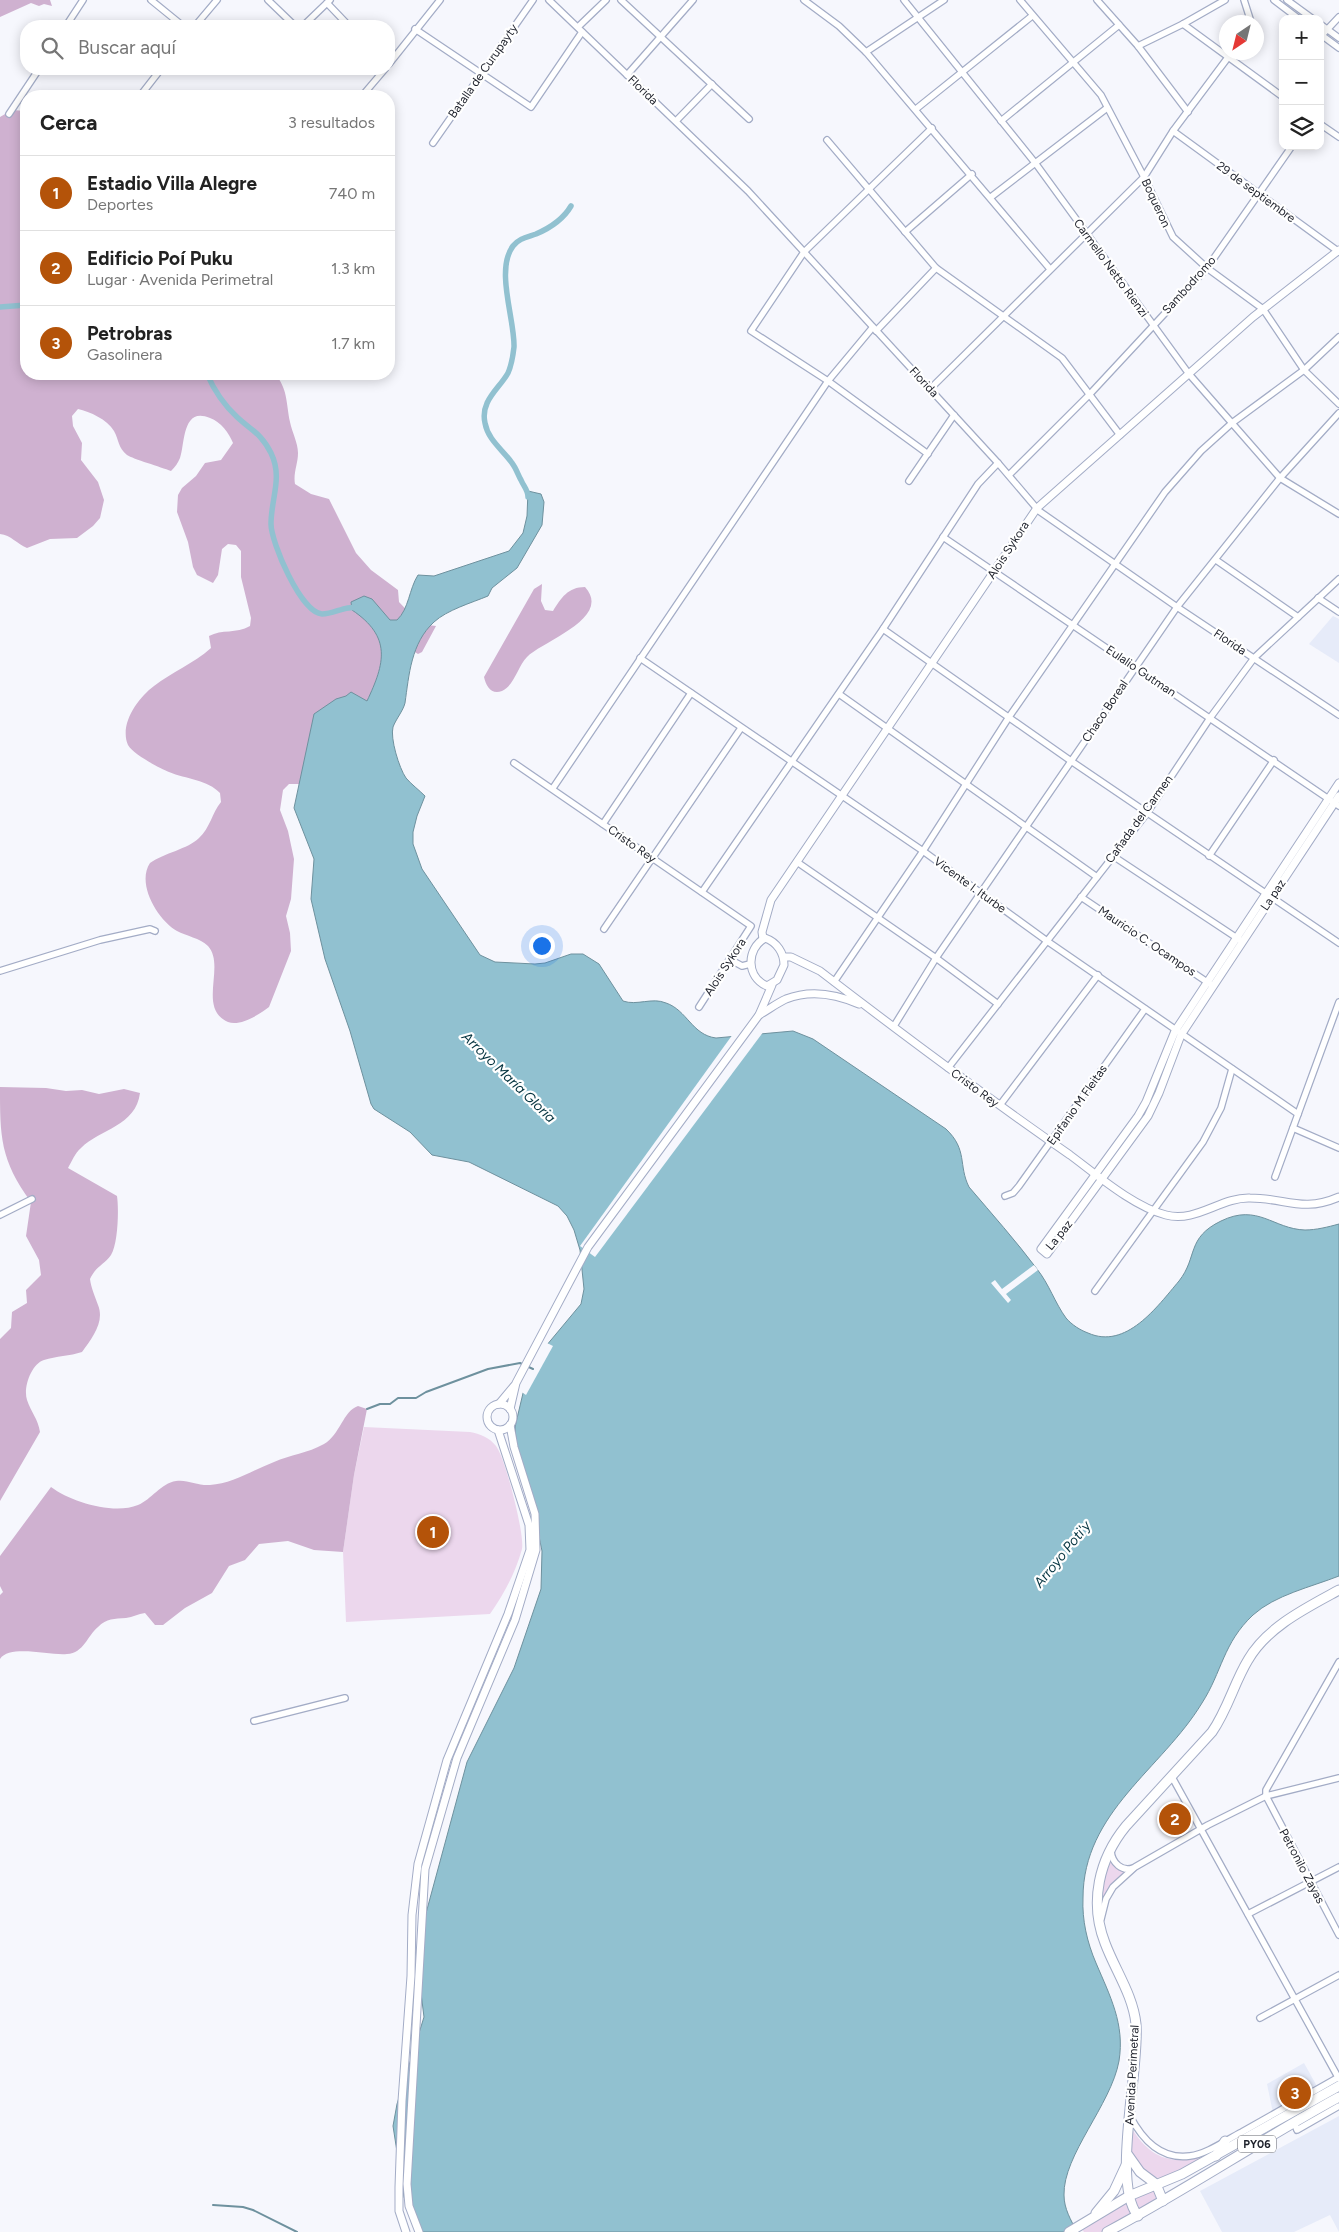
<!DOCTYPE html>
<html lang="es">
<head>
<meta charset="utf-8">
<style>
	:root { --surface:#fff; --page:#f2f2f2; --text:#222; --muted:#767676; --line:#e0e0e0; --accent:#b45309 }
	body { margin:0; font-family:Figtree,sans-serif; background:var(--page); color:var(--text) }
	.controls { position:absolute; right:15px; top:15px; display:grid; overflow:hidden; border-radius:10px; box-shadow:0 2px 12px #0003 }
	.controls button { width:45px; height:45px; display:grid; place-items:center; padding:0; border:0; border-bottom:1px solid var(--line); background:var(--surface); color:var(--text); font:25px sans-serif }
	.compass { position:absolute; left:1219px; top:15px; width:45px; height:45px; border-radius:50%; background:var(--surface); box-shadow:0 2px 12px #0003; rotate:215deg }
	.you { position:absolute; left:541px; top:945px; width:18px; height:18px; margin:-12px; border:4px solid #fff; border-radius:50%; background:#1a73e8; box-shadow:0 0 0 8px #1a73e833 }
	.badge { display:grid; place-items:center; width:32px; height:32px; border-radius:50%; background:var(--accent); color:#fff; font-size:16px; font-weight:700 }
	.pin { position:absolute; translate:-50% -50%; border:2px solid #fff; box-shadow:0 1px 5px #0006 }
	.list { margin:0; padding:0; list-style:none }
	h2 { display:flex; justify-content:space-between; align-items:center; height:65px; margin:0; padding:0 20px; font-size:21px }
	h2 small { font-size:16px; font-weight:400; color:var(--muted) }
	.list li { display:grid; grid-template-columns:32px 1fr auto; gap:15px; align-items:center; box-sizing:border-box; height:75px; padding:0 20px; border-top:1px solid var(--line) }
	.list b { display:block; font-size:19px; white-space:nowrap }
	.list p { margin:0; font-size:16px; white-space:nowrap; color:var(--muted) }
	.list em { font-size:16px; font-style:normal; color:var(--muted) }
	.icon { flex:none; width:28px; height:28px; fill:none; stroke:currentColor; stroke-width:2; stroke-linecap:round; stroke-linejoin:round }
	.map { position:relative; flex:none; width:1339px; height:2232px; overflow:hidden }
	.search { position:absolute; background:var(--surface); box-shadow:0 2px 12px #0003; left:20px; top:20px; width:375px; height:55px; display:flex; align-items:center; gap:12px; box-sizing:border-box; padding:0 18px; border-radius:20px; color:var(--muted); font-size:19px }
	.panel { position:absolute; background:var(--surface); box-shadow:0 2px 12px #0003; left:20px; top:90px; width:375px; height:290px; border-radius:20px }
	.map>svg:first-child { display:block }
</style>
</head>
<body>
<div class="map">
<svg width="1339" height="2232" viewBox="0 0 1339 2232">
	<rect width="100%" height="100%" fill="#f6f7fd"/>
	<g fill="#e6ebf9">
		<path d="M1333,616L1339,619V663L1309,644Z"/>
		<path d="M1304,2063L1318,2088L1273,2113L1267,2084Z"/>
		<path d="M1339,2116V2232L1330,2215L1294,2232H1222L1200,2191Z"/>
	</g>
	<g fill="#ecd7ed">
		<path d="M364,1427L470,1432C480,1434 489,1437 496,1446C505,1457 525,1535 522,1549C515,1574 504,1594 490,1614L346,1622L343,1552L354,1475Z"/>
		<path d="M1111,1858L1129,1870L1121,1876L1102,1908C1096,1892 1104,1873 1111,1858Z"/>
		<path d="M1131,2127C1154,2166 1183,2167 1220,2146L1215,2154L1162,2179L1147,2175L1130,2152Z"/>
		<path d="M1154,2187L1161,2198L1140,2211L1134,2198Z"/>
		<path d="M1126,2202L1132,2214L1101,2232H1084L1081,2228Z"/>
	</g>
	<g fill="#cfb1d0">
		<path d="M0,0H50L52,6L44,4L39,6L31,3L0,17Z"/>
		<path d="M12,110L26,111V374H275C288,389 286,403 290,422C292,432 298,443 298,453C298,464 293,473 295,484L311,494L329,499L356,553L371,570L398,590L399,602L420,624L436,626L422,652L418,654L410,649L387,676L307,788L298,784H289L283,790L280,810L288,831L294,859L291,899L286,916L290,933L291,951L269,1007C260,1014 240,1027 228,1022C197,1008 226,966 208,946C200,938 186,936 177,931C158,920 136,884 150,863C164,853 188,849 199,838C210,828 212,813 221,802L220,793C208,780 186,779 169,772C159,768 133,754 128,745C119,724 138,698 154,686C172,672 193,664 211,648L209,636C222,629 236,634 250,626L251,618L241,577V551L236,545L228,544L222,549L218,575L213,583L197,575L193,567L188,542L177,512L178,495L182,488L196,476L205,463L221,460L233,443C229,433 221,422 210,418C182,406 185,444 180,458C178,463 175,467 171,471C161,467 133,459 127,455C118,448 119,440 114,431C107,419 90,412 78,409L72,416L73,426L82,443L81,460L98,482L104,500L100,518L93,526L77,538L50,539L27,548C17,544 11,535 0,534V117Z"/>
		<path d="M542,584L541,601L545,610L553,611C561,598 568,587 585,587C613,618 543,641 527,657C518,666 514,686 502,691C491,695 486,686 484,677L534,589Z"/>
		<path d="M0,1087L46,1088L66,1091L82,1090L99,1094L124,1089L140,1093C136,1126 100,1129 81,1148C75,1153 72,1161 68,1168L117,1196C119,1209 118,1244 111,1255C104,1265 96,1266 90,1279C91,1288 95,1296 98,1305C105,1322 92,1338 82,1352C70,1356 56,1356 44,1360C31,1364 23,1388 27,1400C31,1412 38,1419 40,1432L0,1501V1339L11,1328L12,1312L27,1303L26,1290L41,1275L39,1260L26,1236L31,1202C0,1160 0,1136 0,1087Z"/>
		<path d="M358,1406L367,1409L354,1475L343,1552L314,1550L288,1541L259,1544L245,1560L229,1566L212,1593L185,1608L163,1625H155L145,1613C138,1614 133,1617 126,1618C114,1619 107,1618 98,1627C87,1636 84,1653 67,1654C51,1656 10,1644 0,1659V1595L3,1592L0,1586V1556L51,1487C71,1502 114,1515 138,1505C151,1500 161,1483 176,1481C187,1479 198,1486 210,1485C232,1484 253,1470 274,1462C290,1455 308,1453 324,1444C340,1435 343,1411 358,1406Z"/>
	</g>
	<path fill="#91c1d0" stroke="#6e919e" d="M528,491L541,494L544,502L542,525L517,568L492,588L488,596C471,603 447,610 434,622C411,643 409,675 405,703C403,711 396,719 393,727C390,738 399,768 406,778C411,784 419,790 425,796L417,816L413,832V844L422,869L480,955L495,962L535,964L545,963L571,954H583L599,964L623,1001C637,1006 652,997 666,1003C687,1010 692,1035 716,1038L793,1031L813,1039L946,1129C968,1150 958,1165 969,1187C992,1214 1016,1241 1037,1269C1049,1284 1055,1303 1066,1318C1072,1325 1080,1330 1088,1333C1126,1350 1157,1307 1179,1281C1198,1257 1186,1238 1221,1221C1258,1203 1273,1229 1305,1230C1316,1230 1328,1227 1339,1224V1576C1311,1587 1275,1595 1253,1615C1223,1643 1222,1672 1202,1703C1162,1769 1083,1812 1083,1898C1082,1920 1087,1942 1096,1963C1110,1996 1125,2024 1119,2061C1111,2105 1063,2155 1064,2195C1064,2209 1071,2220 1077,2232H417L404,2197L393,2126L397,2104L424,2017L416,1953L419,1939L467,1762L514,1668L541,1589L542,1551L537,1527L518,1468L515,1427L524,1389L541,1352L581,1304L584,1289L580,1250L574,1230L567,1216L558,1206L469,1162L432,1155L410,1132L374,1109L371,1104L350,1031L325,959L311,899L314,859L294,808L314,714L336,699L346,696L351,692L367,701C385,663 392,637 352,610L351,602L364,596L372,599L390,620H397C409,609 409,589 418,575L434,576L509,551L523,533L527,516Z"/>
	<g fill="#f6f7fd">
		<path d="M764,1031L595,1257L580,1246L733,1034Z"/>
		<path d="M1034,1265L1038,1270L1006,1294L1011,1300L1008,1303L991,1283L995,1280L1002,1289Z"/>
		<path d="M545,1342L553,1346L526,1395L520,1391L525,1377Z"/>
	</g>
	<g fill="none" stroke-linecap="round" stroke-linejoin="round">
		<g stroke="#6e919e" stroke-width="2">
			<path d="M367,1409L380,1404H390L398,1398H416L426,1392L488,1369L520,1363L533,1369"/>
			<path d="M213,2205L243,2207L253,2210L297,2232"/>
		</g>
		<g stroke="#91c1d0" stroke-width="5.5">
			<path d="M0,307L26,305"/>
			<path d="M207,374C214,390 224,405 237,417C252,431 261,433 271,453C283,478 271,498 271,524C271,542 301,613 322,614C335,614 345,605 359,608"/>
			<path d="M528,497C528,490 524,487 521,480C518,475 516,468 512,463C503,450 488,440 485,423C480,401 499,389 508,373C512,364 513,356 514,347C515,320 495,270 513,246C519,238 528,237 536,234C550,228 564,218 571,206"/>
		</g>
		<g stroke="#a3acc6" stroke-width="8">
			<g id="minor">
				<path d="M151,0L183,26"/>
				<path d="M268,0L295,26"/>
				<path d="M549,0L748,191L998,463L1039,511L1177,607L1339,715"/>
				<path d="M621,0L749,119"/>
				<path d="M804,0L839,26L866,52L1050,269"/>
				<path d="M904,0L1036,164L1189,374L1280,478L1339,514"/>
				<path d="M1020,0L1101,95L1144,177L1173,237L1207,268L1263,309L1304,370L1339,404"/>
				<path d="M1097,0L1138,46L1188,112"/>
				<path d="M1244,0L1251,22"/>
				<path d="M1274,0L1299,19"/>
				<path d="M1287,0L1313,19"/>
				<path d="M327,3L349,26"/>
				<path d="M1183,24L1283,97"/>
				<path d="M1320,24L1339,38"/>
				<path d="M66,26L83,0"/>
				<path d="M195,26L217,0"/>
				<path d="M303,26L330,0"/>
				<path d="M578,27L606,0"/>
				<path d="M415,29L531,107L582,32"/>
				<path d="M1320,34L1339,48"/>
				<path d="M1322,35L1339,17"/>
				<path d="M1138,46L1183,24L1225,0"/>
				<path d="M866,52L944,0"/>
				<path d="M389,64L440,0"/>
				<path d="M627,75L693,0"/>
				<path d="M140,96L161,69"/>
				<path d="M362,96L385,69"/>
				<path d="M916,109L1032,16"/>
				<path d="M9,114L39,69"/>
				<path d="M676,121L712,84"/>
				<path d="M1001,121L1119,25"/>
				<path d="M1320,124L1339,137"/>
				<path d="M1173,131L1339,252"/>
				<path d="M827,140L936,268L1062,358L1120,435"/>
				<path d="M433,143L533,0"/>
				<path d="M991,197L1107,108"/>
				<path d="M905,232L972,174"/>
				<path d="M876,331L936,268"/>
				<path d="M930,389L1144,177L1173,131L1232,52"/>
				<path d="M928,454L828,381L751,331L804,252L932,128"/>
				<path d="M1009,475L1089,395L1207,268L1292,146"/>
				<path d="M909,481L954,415"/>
				<path d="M943,537L1339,806"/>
				<path d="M1216,560L1298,617"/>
				<path d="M1318,598L1339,612"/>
				<path d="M883,629L1071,761L1339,943"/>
				<path d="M640,658L923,851L1047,941L1298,1114"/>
				<path d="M839,694L1097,877"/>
				<path d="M514,763L751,926L699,1007"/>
				<path d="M553,788L828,381L873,327"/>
				<path d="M603,824L691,693"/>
				<path d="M1113,856L1240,940"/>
				<path d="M1209,856L1274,760"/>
				<path d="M797,862L936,958L998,1004"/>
				<path d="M702,892L883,629L978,484L998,463"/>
				<path d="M1081,897L1213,986"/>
				<path d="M604,929L741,728"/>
				<path d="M731,960L742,966L750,964"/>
				<path d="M0,971L100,940L150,929L155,931"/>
				<path d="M834,982L923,851L1009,717L1165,492L1201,451L1232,423L1304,370L1339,337"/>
				<path d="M894,1026L936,958L1177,607L1280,478L1339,413"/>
				<path d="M948,1068L1147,813L1210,718L1254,658L1339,579"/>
				<path d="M1000,1105L1098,975"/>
				<path d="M1293,1128L1339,1148"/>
				<path d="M1275,1177L1339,1002"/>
				<path d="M1005,1196L1013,1193L1019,1186L1145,1009"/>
				<path d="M0,1215L32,1199"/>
				<path d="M1095,1291L1203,1142L1221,1108L1232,1069"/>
				<path d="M254,1721L345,1698"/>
				<path d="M1172,1777L1339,2079"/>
				<path d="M1266,1796L1339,1935"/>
				<path d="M1266,1796V1790L1339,1662"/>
				<path d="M1111,1851C1112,1863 1122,1872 1133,1868"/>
				<path d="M1248,1914L1339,1867"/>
				<path d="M1101,1919L1106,1899L1113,1887L1135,1867L1208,1825L1266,1796L1339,1778"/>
				<path d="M1260,2018L1339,1975"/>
				<path d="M1130,2116C1142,2139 1161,2160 1190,2156C1207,2154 1226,2140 1242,2132C1274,2114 1307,2095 1339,2077"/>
				<path d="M1294,2122L1297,2130L1339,2106"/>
			</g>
		</g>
		<g stroke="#a3acc6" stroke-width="9">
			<g id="tertiary">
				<path d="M1339,783L1175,1031L1146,1102L1138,1116L1041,1249L1047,1254L1148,1116L1159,1093L1181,1035L1339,796"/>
				<path d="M765,938C777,942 784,953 784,965L777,980L767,986C746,977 746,949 765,938Z"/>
				<path d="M763,939L762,932L771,900L1037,508L1253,317L1339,250"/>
				<path d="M784,957H791L820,971C902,1034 985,1096 1070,1155C1097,1175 1134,1207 1166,1215C1196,1223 1221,1197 1250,1198C1286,1198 1302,1213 1339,1197"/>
				<path d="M759,1015C768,1010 777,1003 786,999C811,989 836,994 859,1004"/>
				<circle cx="500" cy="1417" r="13"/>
				<path d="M499,1404L514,1386"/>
				<path d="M510,1409L516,1383L588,1247L759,1015L772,985"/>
				<path d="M406,2232L399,2211V2187L402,2101L411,1976L412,1915L418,1864L447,1760L508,1614L530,1550L529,1525L498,1430"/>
				<path d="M419,2232L409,2206L407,2184L425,1869L457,1758L515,1620L536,1550L535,1514L514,1447L510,1425"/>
			</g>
		</g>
		<g stroke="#a3acc6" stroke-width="11">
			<g id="primary">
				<path d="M1128,2155L1140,2172L1156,2184L1163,2201"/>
				<path d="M1138,2216C1111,2183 1140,2069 1136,2024C1133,1995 1115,1970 1105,1943C1089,1902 1099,1859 1126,1826L1212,1732C1228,1709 1234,1683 1248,1660C1267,1627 1306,1608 1339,1590"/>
			</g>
		</g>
		<g stroke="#a3acc6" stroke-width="11">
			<g id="trunk">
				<path d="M1216,2156L1225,2141"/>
				<path d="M1096,2213L1114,2191L1127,2163"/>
				<path d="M1069,2232L1129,2196L1182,2174L1339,2086"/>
				<path d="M1107,2232C1186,2190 1260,2140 1339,2097"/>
			</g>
		</g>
		<use href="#minor" stroke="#fff" stroke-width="5.5"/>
		<use href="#tertiary" stroke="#fff" stroke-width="7"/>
		<use href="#primary" stroke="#fff" stroke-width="9"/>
		<use href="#trunk" stroke="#fff" stroke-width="9"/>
	</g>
	<g text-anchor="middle" stroke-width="4.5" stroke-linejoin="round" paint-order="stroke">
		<rect fill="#fff" stroke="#61636a" stroke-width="1" x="1238" y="2135.5" width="38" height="17" rx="4"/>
		<g font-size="11" font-weight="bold" fill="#1d202a">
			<text x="1257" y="2148">PY06</text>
		</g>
		<g font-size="12" fill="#1d202a" stroke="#fff">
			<text transform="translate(483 71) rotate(-55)" y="4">Batalla de Curupayty</text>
			<text transform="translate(643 90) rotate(44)" y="4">Florida</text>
			<text transform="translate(1256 192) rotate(36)" y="4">29 de septiembre</text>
			<text transform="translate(1156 203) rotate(65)" y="4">Boqueron</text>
			<text transform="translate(1111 268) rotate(54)" y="4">Carmello Netto Rienzi</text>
			<text transform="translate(1189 285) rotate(-48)" y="4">Sambodromo</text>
			<text transform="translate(924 382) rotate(47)" y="4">Florida</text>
			<text transform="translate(1008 550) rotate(-57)" y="4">Alois Sykora</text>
			<text transform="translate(1230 642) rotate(34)" y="4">Florida</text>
			<text transform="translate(1141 671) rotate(34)" y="4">Eulalio Gutman</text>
			<text transform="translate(1105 711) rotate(-56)" y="4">Chaco Boreal</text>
			<text transform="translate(1139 819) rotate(-54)" y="4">Cañada del Carmen</text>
			<text transform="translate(632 844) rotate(35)" y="4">Cristo Rey</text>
			<text transform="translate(970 885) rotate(36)" y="4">Vicente I. Iturbe</text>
			<text transform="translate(1273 895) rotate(-56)" y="4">La paz</text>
			<text transform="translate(1147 941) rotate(34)" y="4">Mauricio C. Ocampos</text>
			<text transform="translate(725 967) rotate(-57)" y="4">Alois Sykora</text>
			<text transform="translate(975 1088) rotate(36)" y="4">Cristo Rey</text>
			<text transform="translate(1077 1105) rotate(-55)" y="4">Epifanio M Fleitas</text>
			<text transform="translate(1059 1235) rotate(-51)" y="4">La paz</text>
			<text transform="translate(1302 1866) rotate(62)" y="4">Petronilo Zayas</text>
			<text transform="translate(1132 2075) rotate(-87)" y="4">Avenida Perimetral</text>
		</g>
		<g font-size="14" font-style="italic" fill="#04333f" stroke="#fff">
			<text transform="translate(509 1077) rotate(44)" y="5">Arroyo María Gloria</text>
			<text transform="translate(1062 1554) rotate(-51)" y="5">Arroyo Poti'y</text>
		</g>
	</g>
</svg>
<div class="controls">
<button>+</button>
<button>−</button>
<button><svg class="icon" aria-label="layers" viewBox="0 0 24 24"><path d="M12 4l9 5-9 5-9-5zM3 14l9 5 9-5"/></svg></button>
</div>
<svg class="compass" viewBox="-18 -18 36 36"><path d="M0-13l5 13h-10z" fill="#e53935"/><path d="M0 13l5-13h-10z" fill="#767676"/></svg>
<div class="you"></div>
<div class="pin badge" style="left:433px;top:1532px">1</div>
<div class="pin badge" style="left:1175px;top:1819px">2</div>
<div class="pin badge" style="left:1295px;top:2093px">3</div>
<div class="search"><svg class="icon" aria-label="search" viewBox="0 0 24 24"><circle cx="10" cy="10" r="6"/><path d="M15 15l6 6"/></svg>Buscar aquí</div>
<section class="panel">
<h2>Cerca<small>3 resultados</small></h2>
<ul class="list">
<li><span class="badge">1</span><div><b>Estadio Villa Alegre</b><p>Deportes</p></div><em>740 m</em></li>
<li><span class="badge">2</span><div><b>Edificio Poí Puku</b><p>Lugar · Avenida Perimetral</p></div><em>1.3 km</em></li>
<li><span class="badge">3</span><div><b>Petrobras</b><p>Gasolinera</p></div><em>1.7 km</em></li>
</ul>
</section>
</div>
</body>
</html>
